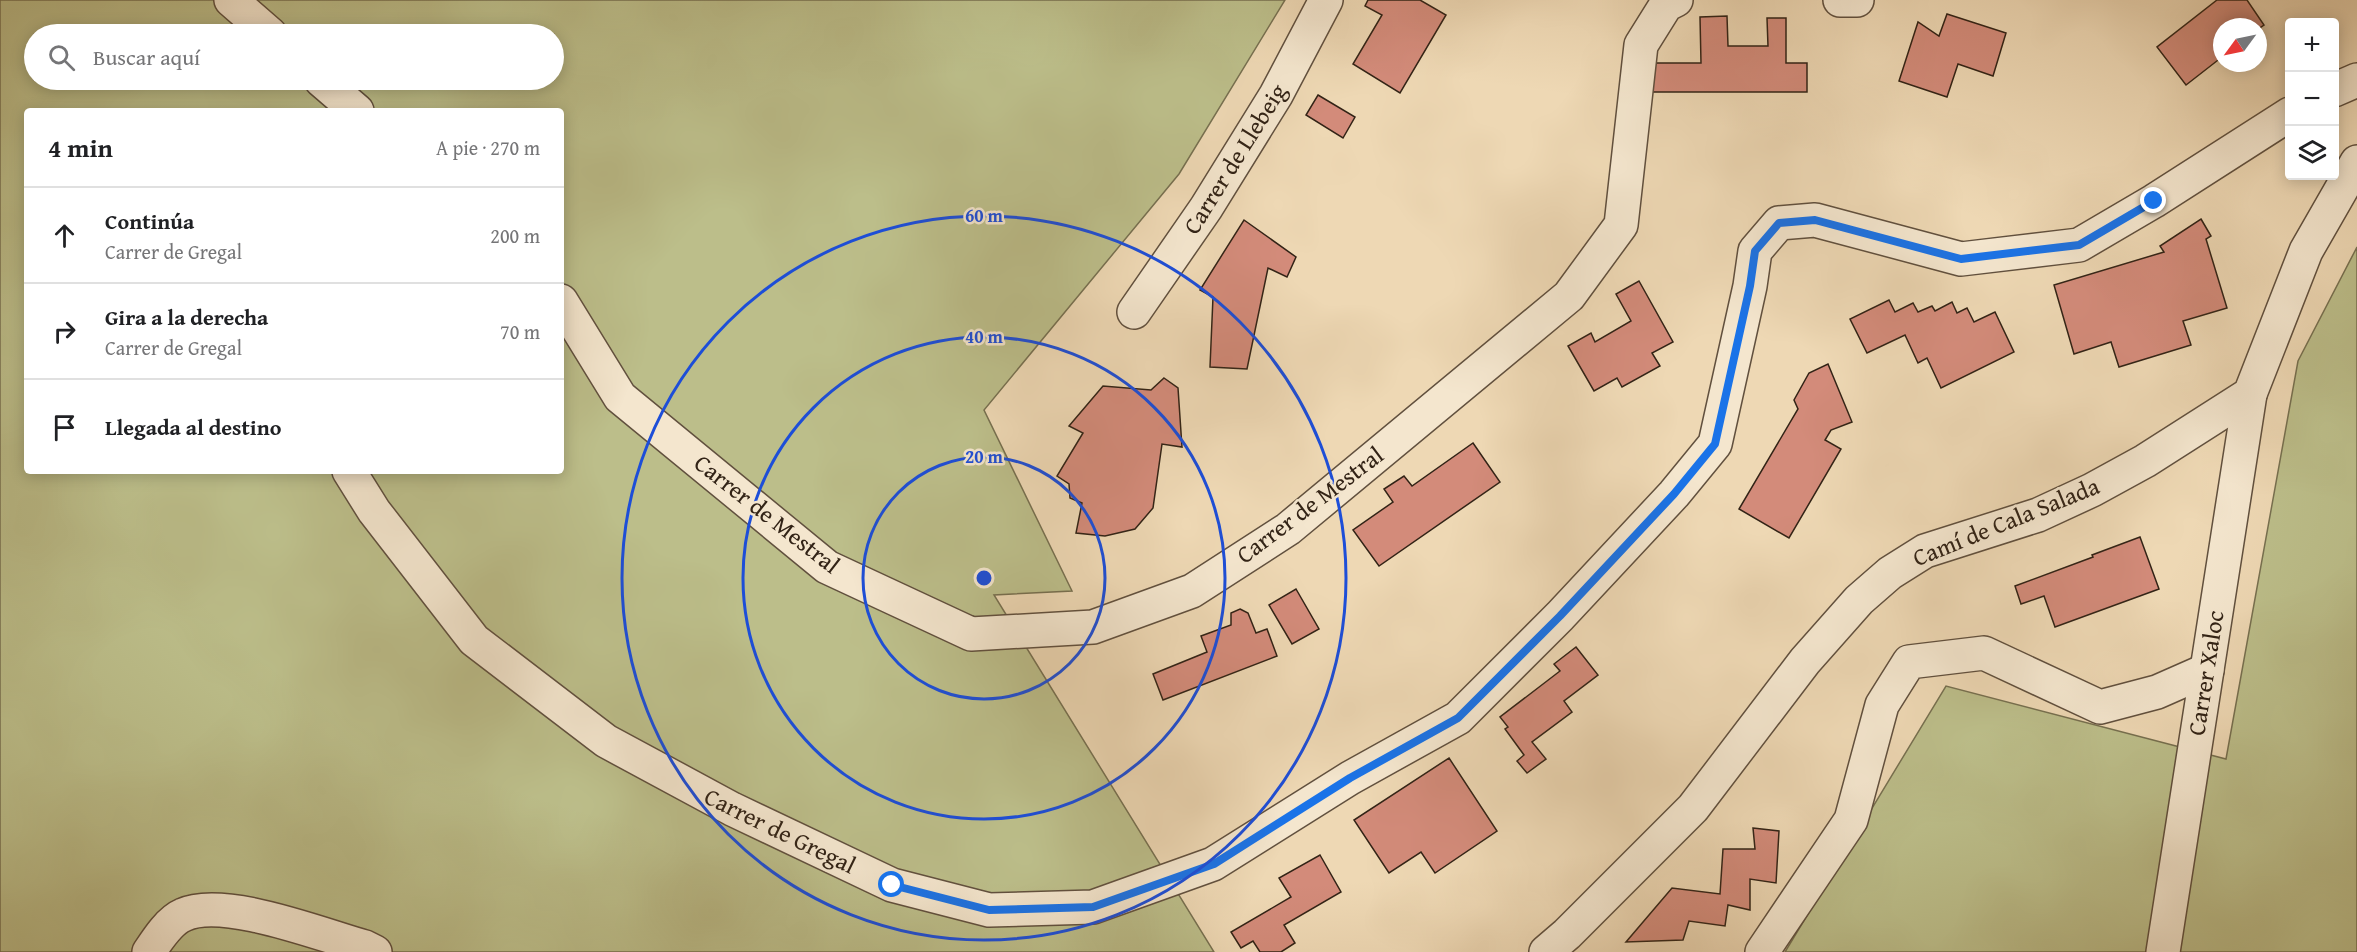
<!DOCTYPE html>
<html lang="es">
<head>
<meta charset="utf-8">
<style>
	:root { --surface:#fff; --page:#f6f6f6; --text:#202124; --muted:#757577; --line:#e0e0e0 }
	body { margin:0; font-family:"Gentium Book Plus",serif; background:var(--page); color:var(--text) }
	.controls { position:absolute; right:18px; top:18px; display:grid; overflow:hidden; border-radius:6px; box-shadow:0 3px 15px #0003 }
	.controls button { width:54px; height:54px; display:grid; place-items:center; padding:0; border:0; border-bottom:2px solid var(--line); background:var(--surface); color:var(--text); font:30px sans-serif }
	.compass { position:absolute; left:2213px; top:18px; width:54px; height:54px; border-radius:50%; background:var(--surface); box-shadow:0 3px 15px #0003; rotate:237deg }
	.stop { position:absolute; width:18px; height:18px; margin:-14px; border:4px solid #1a73e8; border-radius:50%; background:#fff }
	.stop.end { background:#1a73e8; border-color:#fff; box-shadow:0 2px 6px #0008 }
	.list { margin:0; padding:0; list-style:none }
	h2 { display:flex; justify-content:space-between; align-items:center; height:78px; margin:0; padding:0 24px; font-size:26px }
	h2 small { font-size:20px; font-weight:400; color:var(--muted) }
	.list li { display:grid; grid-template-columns:39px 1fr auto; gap:18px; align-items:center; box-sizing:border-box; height:96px; padding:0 24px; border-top:2px solid var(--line) }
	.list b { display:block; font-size:22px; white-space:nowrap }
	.list p { margin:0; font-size:20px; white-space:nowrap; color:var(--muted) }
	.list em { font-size:20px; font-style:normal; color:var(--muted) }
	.icon { flex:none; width:33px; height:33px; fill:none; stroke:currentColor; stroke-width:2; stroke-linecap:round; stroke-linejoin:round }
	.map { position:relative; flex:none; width:2357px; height:952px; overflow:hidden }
	.search { position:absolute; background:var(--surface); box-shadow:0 3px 15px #0003; left:24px; top:24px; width:540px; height:66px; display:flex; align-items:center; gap:15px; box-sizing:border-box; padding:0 21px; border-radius:33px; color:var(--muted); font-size:22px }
	.panel { position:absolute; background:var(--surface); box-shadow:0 3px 15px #0003; left:24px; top:108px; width:540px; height:366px; border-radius:6px }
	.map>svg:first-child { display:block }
</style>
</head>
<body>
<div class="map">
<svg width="2357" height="952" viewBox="0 0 2357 952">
	<rect width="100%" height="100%" fill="#eed8b4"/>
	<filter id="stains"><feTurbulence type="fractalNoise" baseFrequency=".00333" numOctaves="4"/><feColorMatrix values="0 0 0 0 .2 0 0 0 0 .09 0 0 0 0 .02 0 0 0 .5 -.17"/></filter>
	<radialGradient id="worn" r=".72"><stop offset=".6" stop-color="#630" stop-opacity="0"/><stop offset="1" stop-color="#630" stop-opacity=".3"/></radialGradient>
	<g fill="#bcbe8a" stroke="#777050" stroke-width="1.5" fill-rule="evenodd">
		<path d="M0,0H1285L1179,174L984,410L1072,591L994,595L1214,952H0ZM34,34H554V80H34ZM27,111H561V471H27Z"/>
		<path d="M2357,247V952H1785L1946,686L2226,759L2298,361Z"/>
	</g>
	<g fill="#d38b7a" stroke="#322316" stroke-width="1.5">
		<path d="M1368,0H1420L1446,15L1400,93L1353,64L1382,15L1365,6Z"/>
		<path d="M2217,0H2247L2264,25L2258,29V27H2222V57L2186,85L2157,47Z"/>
		<path d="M1947,14L2006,33L1993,76L1958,64L1947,97L1899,81L1918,22L1939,36Z"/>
		<path d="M1727,16L1728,46H1768L1767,18H1786V63H1807V92H1652V63H1701L1700,17Z"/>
		<path d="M1318,95L1355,117L1343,138L1306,115Z"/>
		<path d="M2201,219L2211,236L2206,239L2227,308L2183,321L2191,345L2119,367L2111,342L2074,354L2054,285L2164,252L2160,246Z"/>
		<path d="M1244,220L1296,257L1287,277L1268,268L1247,369L1210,367L1213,297L1200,290Z"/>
		<path d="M1639,281L1673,342L1652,353L1660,366L1622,387L1617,378L1594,391L1568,346L1591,333L1595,342L1631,321L1616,294Z"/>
		<path d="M1889,300L1895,312L1913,303L1918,312L1932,306L1935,311L1952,302L1957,313L1967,308L1974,322L1995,312L2014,352L1941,388L1927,358L1918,363L1905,335L1867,353L1850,319Z"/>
		<path d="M1828,364L1852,422L1831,430L1825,440L1841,449L1789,538L1739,509L1798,409L1794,400L1809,373Z"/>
		<path d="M1164,378L1178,388L1182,447L1162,444L1153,508L1135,529L1105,536L1076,533L1082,503L1070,498L1069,484L1057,476L1083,433L1069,426L1103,386L1151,390Z"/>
		<path d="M1473,443L1500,482L1379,566L1353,530L1393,502L1384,489L1404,476L1412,486Z"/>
		<path d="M2140,537L2159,589L2055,627L2044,596L2021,604L2015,586L2093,557L2092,555Z"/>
		<path d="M1296,589L1319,629L1292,644L1269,605Z"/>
		<path d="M1240,609L1248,613L1256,633L1267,629L1277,656L1163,700L1153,674L1207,652L1201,636L1231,625V613Z"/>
		<path d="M1576,647L1598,675L1564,701L1572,712L1532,742L1546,759L1527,773L1517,761L1524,755L1505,729L1508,727L1500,717L1560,671L1554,664Z"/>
		<path d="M1449,758L1497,831L1435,873L1421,852L1389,873L1354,820Z"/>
		<path d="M1753,828L1779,831L1776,883L1750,879V910L1728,905L1725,926L1689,921L1683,940L1626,942L1672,888L1720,894L1723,849H1755Z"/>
		<path d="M1320,855L1341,892L1284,925L1295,943L1281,952H1260L1253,941L1241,948L1231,932L1291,897L1279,878Z"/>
	</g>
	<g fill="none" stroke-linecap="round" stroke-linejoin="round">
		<g stroke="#61503e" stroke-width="36">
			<g id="minor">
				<path d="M231,0L270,34"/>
				<path d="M1840,0H1857"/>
				<path d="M321,80L357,111"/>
				<path d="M2334,90L2357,80"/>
				<path d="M561,301L620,397L827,567L971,634L1093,627L1192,591L1288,529L1569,296L1621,225L1641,45L1666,5L1676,0"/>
				<path d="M1134,312L1206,208L1276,95L1326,0"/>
				<path d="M349,471L374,511L474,640L606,741L732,809L892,885L989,910L1093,907L1213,864L1350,778L1458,718L1560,616L1674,494L1715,444L1750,286L1755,251L1779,223L1815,220L1961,259L2079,245L2154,201L2290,114"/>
				<path d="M149,952C157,940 169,921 183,915C223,896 322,935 365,947L375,952"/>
				<path d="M1546,952L1567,934L1693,808L1805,661L1859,600L1890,573L1925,551L2038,515L2092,490L2145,461L2250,394L2306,251L2357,162"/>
				<path d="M1762,952L1851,820L1882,705L1909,662L1984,653L2100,707L2157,692L2207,670"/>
				<path d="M2163,952L2250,394"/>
			</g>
		</g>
		<use href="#minor" stroke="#f4e6ce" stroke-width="33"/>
	</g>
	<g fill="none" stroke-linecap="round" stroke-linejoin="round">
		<path stroke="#1a73e8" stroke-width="8" d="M892,885L989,910L1093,907L1214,864L1350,778L1458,718L1560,616L1674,494L1715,444L1750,286L1755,251L1779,223L1815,220L1961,259L2079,245L2154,201"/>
	</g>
	<g fill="none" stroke="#1d4ed8" stroke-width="3">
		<circle cx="984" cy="578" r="121"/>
		<circle cx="984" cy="578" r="241"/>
		<circle cx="984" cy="578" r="362"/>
	</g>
	<g text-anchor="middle" stroke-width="5" stroke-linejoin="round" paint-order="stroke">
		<g font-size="24" fill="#322316" stroke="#f4e6ce">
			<text transform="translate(1235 159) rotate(-58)" y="8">Carrer de Llebeig</text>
			<text transform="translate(1310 505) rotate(-37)" y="8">Carrer de Mestral</text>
			<text transform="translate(767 514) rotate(38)" y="8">Carrer de Mestral</text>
			<text transform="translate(2006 522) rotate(-22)" y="8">Camí de Cala Salada</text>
			<text transform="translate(2206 673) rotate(-81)" y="8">Carrer Xaloc</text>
			<text transform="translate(780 831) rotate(26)" y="8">Carrer de Gregal</text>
		</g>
	</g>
	<circle cx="984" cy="578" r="9" fill="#1d4ed8" stroke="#f4e6ce" stroke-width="3"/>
	<g font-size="18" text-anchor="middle" font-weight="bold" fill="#1d4ed8" stroke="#f4e6ce" stroke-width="5" stroke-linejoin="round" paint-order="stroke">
		<text x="984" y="222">60 m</text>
		<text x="984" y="343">40 m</text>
		<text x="984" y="463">20 m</text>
	</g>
	<rect width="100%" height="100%" filter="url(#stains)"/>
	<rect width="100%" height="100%" fill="url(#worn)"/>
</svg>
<div class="controls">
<button>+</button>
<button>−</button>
<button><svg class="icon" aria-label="layers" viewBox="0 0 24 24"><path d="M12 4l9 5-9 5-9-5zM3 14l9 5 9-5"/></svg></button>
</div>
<svg class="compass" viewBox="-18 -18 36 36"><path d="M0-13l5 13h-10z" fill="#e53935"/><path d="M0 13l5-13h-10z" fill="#757577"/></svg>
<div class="stop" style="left:892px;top:885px"></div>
<div class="stop end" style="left:2154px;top:201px"></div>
<div class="search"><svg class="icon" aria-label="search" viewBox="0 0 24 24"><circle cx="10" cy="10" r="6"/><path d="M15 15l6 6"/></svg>Buscar aquí</div>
<section class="panel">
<h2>4 min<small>A pie · 270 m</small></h2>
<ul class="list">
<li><svg class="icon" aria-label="ahead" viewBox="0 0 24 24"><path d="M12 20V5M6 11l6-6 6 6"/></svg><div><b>Continúa</b><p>Carrer de Gregal</p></div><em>200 m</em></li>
<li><svg class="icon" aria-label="right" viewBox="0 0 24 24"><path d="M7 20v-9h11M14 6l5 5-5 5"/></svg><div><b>Gira a la derecha</b><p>Carrer de Gregal</p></div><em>70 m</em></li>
<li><svg class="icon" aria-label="arrive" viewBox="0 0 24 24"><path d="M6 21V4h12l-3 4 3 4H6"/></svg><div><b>Llegada al destino</b></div></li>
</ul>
</section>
</div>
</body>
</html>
